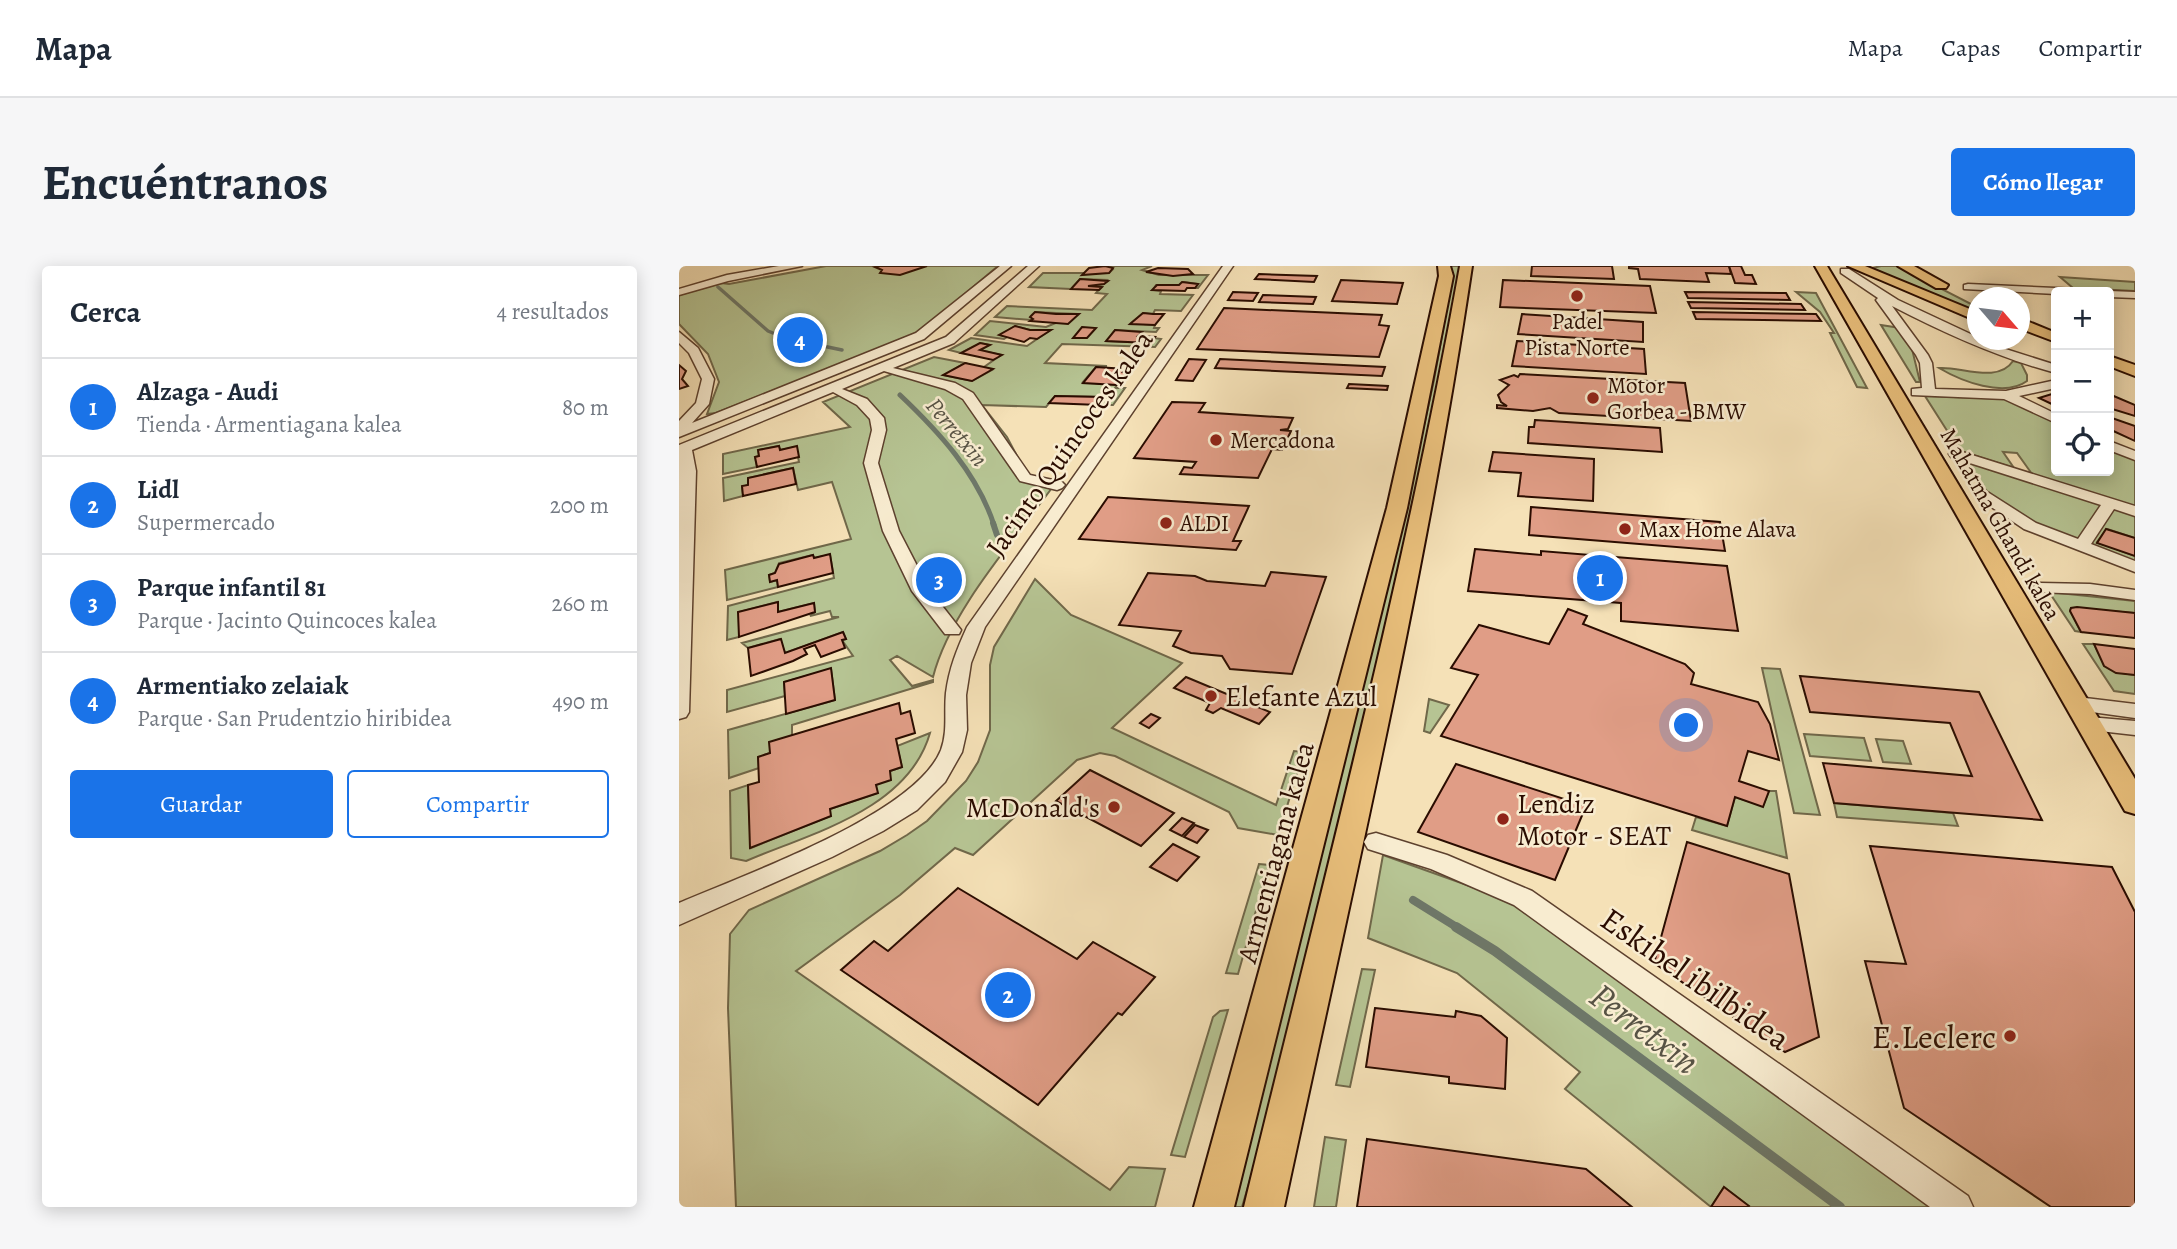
<!DOCTYPE html>
<html lang="es">
<head>
<meta charset="utf-8">
<style>
	:root { --surface:#fff; --page:#f6f6f7; --text:#1f2937; --muted:#747a83; --line:#e0e1e3; --accent:#1a73e8 }
	body { margin:0; font-family:Alegreya,serif; background:var(--page); color:var(--text) }
	.controls { position:absolute; right:21px; top:21px; display:grid; overflow:hidden; border-radius:7px; box-shadow:0 4px 18px #0003 }
	.controls button { width:63px; height:63px; display:grid; place-items:center; padding:0; border:0; border-bottom:2px solid var(--line); background:var(--surface); color:var(--text); font:35px sans-serif }
	.compass { position:absolute; left:1288px; top:21px; width:63px; height:63px; border-radius:50%; background:var(--surface); box-shadow:0 4px 18px #0003; rotate:118deg }
	.you { position:absolute; left:1008px; top:460px; width:24px; height:24px; margin:-18px; border:5px solid #fff; border-radius:50%; background:#1a73e8; box-shadow:0 0 0 10px #1a73e833 }
	.badge { display:grid; place-items:center; width:46px; height:46px; border-radius:50%; background:var(--accent); color:#fff; font-size:23px; font-weight:700 }
	.pin { position:absolute; translate:-50% -50%; border:4px solid #fff; box-shadow:0 2px 7px #0006 }
	.list { margin:0; padding:0; list-style:none }
	h2 { display:flex; justify-content:space-between; align-items:center; height:91px; margin:0; padding:0 28px; font-size:30px }
	h2 small { font-size:23px; font-weight:400; color:var(--muted) }
	.list li { display:grid; grid-template-columns:46px 1fr auto; gap:21px; align-items:center; box-sizing:border-box; height:98px; padding:0 28px; border-top:2px solid var(--line) }
	.list b { display:block; font-size:26px; white-space:nowrap }
	.list p { margin:0; font-size:23px; white-space:nowrap; color:var(--muted) }
	.list em { font-size:23px; font-style:normal; color:var(--muted) }
	.actions { display:flex; gap:14px; padding:21px 28px }
	.actions a { flex:1; padding:16px 0; border:2px solid var(--accent); border-radius:7px; text-align:center; font-size:24px; color:var(--accent) }
	.actions .main { background:var(--accent); color:#fff }
	.icon { flex:none; width:38px; height:38px; fill:none; stroke:currentColor; stroke-width:2; stroke-linecap:round; stroke-linejoin:round }
	.map { position:relative; flex:none; width:1456px; height:941px; overflow:hidden; border-radius:7px }
	header { display:flex; align-items:center; gap:42px; box-sizing:border-box; height:98px; padding:0 35px; background:var(--surface); border-bottom:2px solid var(--line) }
	header strong { font-size:33px }
	nav { display:flex; gap:38px; margin-inline-start:auto; font-size:24px }
	.intro { display:flex; align-items:center; justify-content:space-between; box-sizing:border-box; height:168px; padding:0 42px }
	h1 { margin:0; font-size:49px }
	.button { padding:18px 32px; border-radius:7px; background:var(--accent); color:#fff; font-size:24px; font-weight:700 }
	main { display:flex; gap:42px; padding:0 42px }
	aside { flex:1; background:var(--surface); border-radius:7px; box-shadow:0 4px 18px #0003 }
	.map>svg:first-child { display:block }
</style>
</head>
<body>
<header>
<strong>Mapa</strong>
<nav><a>Mapa</a><a>Capas</a><a>Compartir</a></nav>
</header>
<div class="intro"><h1>Encuéntranos</h1><a class="button">Cómo llegar</a></div>
<main>
<aside>
<h2>Cerca<small>4 resultados</small></h2>
<ul class="list">
<li><span class="badge">1</span><div><b>Alzaga - Audi</b><p>Tienda · Armentiagana kalea</p></div><em>80 m</em></li>
<li><span class="badge">2</span><div><b>Lidl</b><p>Supermercado</p></div><em>200 m</em></li>
<li><span class="badge">3</span><div><b>Parque infantil 81</b><p>Parque · Jacinto Quincoces kalea</p></div><em>260 m</em></li>
<li><span class="badge">4</span><div><b>Armentiako zelaiak</b><p>Parque · San Prudentzio hiribidea</p></div><em>490 m</em></li>
</ul>
<div class="actions"><a class="main">Guardar</a><a>Compartir</a></div>
</aside>
<div class="map">
<svg width="1456" height="941" viewBox="0 0 1456 941">
	<rect width="100%" height="100%" fill="#f5e1b7"/>
	<filter id="stains"><feTurbulence type="fractalNoise" baseFrequency=".00286" numOctaves="4"/><feColorMatrix values="0 0 0 0 .2 0 0 0 0 .09 0 0 0 0 .02 0 0 0 .5 -.17"/></filter>
	<radialGradient id="worn" r=".72"><stop offset=".6" stop-color="#630" stop-opacity="0"/><stop offset="1" stop-color="#630" stop-opacity=".3"/></radialGradient>
	<g fill="#b6c493" stroke="#70684a" stroke-width="2">
		<path d="M147,0H319L249,59L228,72L37,147L28,148L40,116L29,88L0,58V29L42,17L50,18Z"/>
		<path d="M432,0H473L463,4L480,9H529L519,22H516L519,18L505,16L500,19H477L474,24L482,25L481,28L514,29L502,45L476,44L474,48L464,47L452,57L476,59L475,62H480L477,66L436,64L428,75L471,77L475,72L482,73L476,81L383,78L366,97L428,100L417,101L404,116L438,119L436,122H446L434,139H420L424,131L376,130L367,141L303,139L328,171L347,207L353,211L378,215C337,272 271,344 254,411L218,390L211,394L233,420L254,414V416L113,459V469L91,487L79,491L80,502L50,512L49,464L156,434L152,403L105,416L106,430L48,446V424L174,390L163,374L167,373L164,366L106,387L101,373L69,382L63,377L160,351H153L151,345L131,350L136,346L135,337L99,346L98,336L60,346V371L48,374L49,340L155,312L151,289L135,292L134,289L100,297L96,307L90,309L91,316L98,314L99,321L48,334L46,304L172,273L153,216L119,224L114,202L69,212V219L63,221L64,230L45,235L44,212L120,196L117,181L101,184L100,180L79,184L80,190L76,191L78,201L44,208V188L171,161L144,136L255,91L286,97L265,109L293,115L313,104L305,101L322,89L301,84L310,79L301,77L282,87L270,84L292,72L348,80L371,64H351L336,60L322,69L328,71L325,73L296,69L311,55L367,61L399,48L356,46L352,50L354,53L352,54L316,51L328,40L413,44L428,28L417,27L422,21L409,20L425,18L428,14L401,13L392,23L350,21L364,7H430L434,3Z"/>
		<path d="M771,0H781L745,205L588,856L563,941H551L724,255L755,114L772,19Z"/>
		<path d="M1202,0H1218L1298,41L1287,43L1189,3Z"/>
		<path d="M1381,11L1456,16V25L1394,22Z"/>
		<path d="M1117,26L1137,27L1188,122L1178,121L1151,67H1155L1141,46Z"/>
		<path d="M1202,59L1221,62L1233,83L1241,116H1237Z"/>
		<path d="M1334,95L1342,97L1348,109V115C1325,132 1282,115 1260,102C1281,100 1319,118 1334,95Z"/>
		<path d="M1246,130L1330,133L1377,156V205H1430V181L1456,193V241L1353,208L1338,187L1324,186L1335,202L1281,185Z"/>
		<path d="M1286,193L1424,238L1399,277C1367,262 1329,248 1304,221C1297,213 1292,202 1286,193Z"/>
		<path d="M1433,242L1456,249V272L1428,263L1418,276L1456,290V296L1409,280Z"/>
		<path d="M356,313L392,349L503,397L433,462L597,539L615,485L625,486L599,569L559,562L550,546L436,490L421,487L398,494L294,589L276,582L221,629L117,705L431,924L450,901L486,903L476,941H57L49,742L51,668L70,644L201,585L228,569L248,555L287,515L299,496L311,464V399L315,381Z"/>
		<path d="M1370,326L1456,335V347L1392,342L1391,345L1402,366L1396,365Z"/>
		<path d="M1404,378H1415C1427,403 1428,406 1456,409V428L1435,425Z"/>
		<path d="M1083,402L1101,403L1141,549L1115,547Z"/>
		<path d="M750,433L770,439L751,467L745,465Z"/>
		<path d="M251,467C229,544 132,567 67,595L52,592L51,525L69,519L72,582L151,550V543L198,527L197,519L211,505L223,501L218,480Z"/>
		<path d="M1125,468L1185,472L1192,495L1131,490Z"/>
		<path d="M1197,473L1224,475L1232,498L1204,496Z"/>
		<path d="M1090,525H1097L1108,592L1013,564L1017,551L1048,560L1056,531L1084,540Z"/>
		<path d="M1155,537L1274,547L1279,560L1158,551Z"/>
		<path d="M704,589L827,633L1253,941H1071L1045,921L1032,941L886,823L901,806L778,707L689,672Z"/>
		<path d="M580,598L590,599L559,708L547,707Z"/>
		<path d="M683,703L696,704L671,821L657,819Z"/>
		<path d="M549,744L506,891L492,889L534,751L541,745Z"/>
		<path d="M646,871L667,874L657,941H635Z"/>
	</g>
	<g fill="none" stroke-linecap="round" stroke-linejoin="round">
		<path stroke="#6e7768" stroke-width="3.5" d="M39,21L89,65L106,72L163,84"/>
		<path stroke="#6e7768" stroke-width="5" d="M221,129C260,166 298,207 315,259"/>
		<path stroke="#6e7768" stroke-width="6" d="M314,257L318,269"/>
		<path stroke="#6e7768" stroke-width="8" d="M734,634L779,662"/>
		<path stroke="#6e7768" stroke-width="10" d="M777,661L816,685L1161,941"/>
	</g>
	<g fill="#e09d86" stroke="#2a0c00" stroke-width="2">
		<path d="M201,0H248L221,9L201,7L203,4L196,1Z"/>
		<path d="M426,0L434,2L430,7L403,9L410,2Z"/>
		<path d="M853,0H933L935,13L852,10Z"/>
		<path d="M950,0H1050L1052,8L1027,7L1030,16L961,13L959,3L950,2Z"/>
		<path d="M1050,0H1062L1066,9H1073L1077,18L1056,17Z"/>
		<path d="M479,2L509,3L514,8L494,10L467,6Z"/>
		<path d="M580,8L638,10L635,16L576,13Z"/>
		<path d="M401,13L429,15L425,18L409,20L423,21L420,24L392,23Z"/>
		<path d="M662,14L724,17L718,38L653,35Z"/>
		<path d="M824,14L971,20L977,47L821,41Z"/>
		<path d="M503,16L519,18L516,22H508L506,25L473,24L478,19H500Z"/>
		<path d="M554,26L579,27L574,35L549,34Z"/>
		<path d="M1006,26L1107,27L1111,34L1009,32Z"/>
		<path d="M584,29L637,31L634,38L580,36Z"/>
		<path d="M1009,36L1122,38L1126,44L1012,42Z"/>
		<path d="M545,42L703,49L700,59L710,60L700,91L518,83Z"/>
		<path d="M356,46L377,48H400L389,58L351,55L354,53L351,51Z"/>
		<path d="M1014,46L1137,48L1142,55L1017,53Z"/>
		<path d="M464,47L474,48H485L476,59L451,58Z"/>
		<path d="M843,48L964,56V76L839,68Z"/>
		<path d="M336,60L351,64H372L358,73L351,72L345,76L320,69Z"/>
		<path d="M403,61L417,62L408,72H394Z"/>
		<path d="M436,64L463,66L459,70L476,71L471,77L427,75Z"/>
		<path d="M838,75L965,83L967,108L833,100Z"/>
		<path d="M301,77L311,79L301,84L323,89L314,94L282,87Z"/>
		<path d="M510,93L527,94L514,115L497,114Z"/>
		<path d="M541,93L706,101L703,110L536,102Z"/>
		<path d="M286,97L305,101L314,103L293,115L264,109Z"/>
		<path d="M0,99L7,105L3,113L9,120L0,123Z"/>
		<path d="M417,101L446,103L444,106H448L438,119L404,117Z"/>
		<path d="M841,108L1006,117L1012,155L880,147L871,142L854,145L818,142V139L828,140L822,136L819,129L830,119L821,114L835,109L839,111Z"/>
		<path d="M670,118L709,120L708,124L668,122Z"/>
		<path d="M1376,127L1377,140L1360,132Z"/>
		<path d="M1430,128L1456,139V150L1430,142Z"/>
		<path d="M376,130L425,131L420,139L370,137Z"/>
		<path d="M493,136L526,137L520,146L614,152L609,163L601,164L612,165L603,184L593,183L579,212L501,208L505,201L513,202L517,196L455,192Z"/>
		<path d="M1430,151L1456,160V175L1430,163Z"/>
		<path d="M856,154L981,162L983,186L849,177L850,161H855Z"/>
		<path d="M100,180L101,184L118,180L120,191L78,201L76,191L80,190L79,184Z"/>
		<path d="M814,186L915,193L914,235L839,230L842,207L810,205Z"/>
		<path d="M114,202L117,218L64,230L63,220L69,219V212Z"/>
		<path d="M429,231L570,240L554,275H562L557,284L400,273Z"/>
		<path d="M852,241L1041,256L1046,285L850,269Z"/>
		<path d="M1427,263L1456,272V290L1418,277Z"/>
		<path d="M796,283L862,289V285L1048,300L1059,365L942,355V337L789,325Z"/>
		<path d="M151,288L154,307L99,321L98,314L91,316L90,309L96,307L100,298L134,289L135,292Z"/>
		<path d="M592,306L647,311L613,408L551,403L543,390L512,387L494,380L502,365L440,359L469,307L516,310L528,315L586,320Z"/>
		<path d="M99,336V346L135,337L136,346L60,371L59,346Z"/>
		<path d="M1398,341L1456,347V372L1402,366L1391,345L1392,342Z"/>
		<path d="M889,343L908,350L904,358L1006,398L1015,407L1012,418L1079,436L1091,458L1100,494L1069,485L1060,515L1090,525L1084,541L1056,531L1048,560L762,470L799,409L772,402L800,359L870,378Z"/>
		<path d="M164,366L167,373L163,374L166,382L142,391L136,379L125,383L128,388L114,395L72,410L69,382L102,373L106,387Z"/>
		<path d="M1415,378L1456,383V409L1437,407L1425,400Z"/>
		<path d="M152,402L156,434L107,448L105,416Z"/>
		<path d="M1121,410L1300,426L1363,554L1155,537L1144,497L1293,510L1271,457L1131,446Z"/>
		<path d="M507,411L591,446L580,458L542,442L534,447L527,444L531,437L495,422Z"/>
		<path d="M220,437L222,448L231,445L236,467L217,473L223,501L211,505L212,514L197,519L199,527L151,543L152,550L71,582L69,519L80,516L79,491L91,487L90,476Z"/>
		<path d="M472,448L481,452L470,462L461,457Z"/>
		<path d="M777,498L907,540L876,614L739,566Z"/>
		<path d="M411,504L495,547L462,580L377,535Z"/>
		<path d="M503,552L515,557L503,570L491,564Z"/>
		<path d="M516,559L529,564L518,577L505,571Z"/>
		<path d="M1008,576L1110,608L1140,771L1106,786L975,697Z"/>
		<path d="M494,578L520,591L498,615L471,601Z"/>
		<path d="M1191,580L1433,601L1456,646V941H1372L1225,842L1186,695L1227,698Z"/>
		<path d="M279,622L398,693L414,676L476,711L443,749L439,747L359,839L162,704L195,675L209,685Z"/>
		<path d="M696,742L776,751L777,745L802,750L828,772L826,823L770,817V811L687,801Z"/>
		<path d="M688,873L907,903L953,941H678Z"/>
		<path d="M1045,921L1070,940L1069,941H1032Z"/>
	</g>
	<g fill="none" stroke-linecap="round" stroke-linejoin="round">
		<g stroke="#5d412e" stroke-width="3">
			<g id="minor">
				<path d="M100,0H123L49,15L0,29V23L48,9Z"/>
				<path d="M321,0H332L245,73L0,171V155L17,137L23,113L10,87L0,77V66L19,82L35,113L30,138L13,157L237,67Z"/>
				<path d="M349,0H360L275,77L214,102L276,117L294,127L351,209L383,216L386,219L383,222L378,224L341,215L284,133L266,123L205,105L163,123L188,133L205,152L207,164L199,197L220,265L250,323L282,364L280,368H266L233,325L204,265L185,197L193,164L191,153L178,139L154,126L13,184L17,205L10,446L7,451L0,453V179L267,71Z"/>
				<path d="M544,0H554L306,361L292,397L287,429L288,464L283,486L266,516L238,544L204,565L153,591L0,659V637C64,609 236,549 262,484C269,465 265,447 267,427C270,403 278,383 288,361Z"/>
				<path d="M1162,3H1170L1219,34L1298,71V74L1377,99V107C1320,92 1265,67 1213,40L1249,89L1253,97L1256,123L1327,125L1377,114V122L1340,130L1377,148V157L1325,133L1233,129V123L1243,122L1241,97L1237,89L1197,34L1199,32L1162,7Z"/>
				<path d="M1289,18L1399,23L1404,26L1377,28L1285,23V19Z"/>
				<path d="M1430,25L1456,26V32L1430,31V26H1426Z"/>
				<path d="M1430,175L1456,185V194L1430,184Z"/>
				<path d="M1277,184L1456,240V250L1435,243L1412,278L1456,295V306L1345,263L1296,230L1304,225L1310,227L1357,257L1399,273L1422,239L1272,191L1270,188Z"/>
				<path d="M1361,317L1411,318L1456,324V334L1411,328L1355,326L1352,322Z"/>
				<path d="M1398,431L1456,438V452L1391,443L1388,438L1391,433Z"/>
				<path d="M1410,451L1456,455V469L1403,463L1400,458L1403,453Z"/>
				<path d="M697,567L768,589L853,625L1289,930L1294,941H1251L835,639L752,603L689,583L685,576L689,569Z"/>
			</g>
		</g>
		<g stroke="#2a0c00" stroke-width="4">
			<g id="major">
				<path d="M759,0H771L774,10L728,242L555,941H515L708,242L760,10Z"/>
				<path d="M781,0H793C746,316 672,628 605,941H565C641,628 724,317 781,0Z"/>
				<path d="M1136,0H1148L1456,513V548L1446,545Z"/>
				<path d="M1169,0H1186L1298,46V55Z"/>
				<path d="M1219,0H1235L1269,19L1267,22H1257Z"/>
				<path d="M1340,52L1377,67V76L1340,62Z"/>
				<path d="M1430,90L1456,99V110L1430,100Z"/>
			</g>
		</g>
		<use href="#minor" fill="#f8ecd0" fill-rule="evenodd"/>
		<use href="#major" fill="#eac07c" fill-rule="evenodd"/>
	</g>
	<g fill="#8f2418" stroke="#f8ecd0" stroke-width="2.5">
		<circle cx="898" cy="30" r="7"/>
		<circle cx="914" cy="132" r="7"/>
		<circle cx="537" cy="174" r="7"/>
		<circle cx="487" cy="257" r="7"/>
		<circle cx="946" cy="263" r="7"/>
		<circle cx="532" cy="430" r="7"/>
		<circle cx="435" cy="541" r="7"/>
		<circle cx="824" cy="553" r="7"/>
		<circle cx="1331" cy="770" r="7"/>
	</g>
	<g text-anchor="middle" stroke-width="5" stroke-linejoin="round" paint-order="stroke">
		<g font-size="23" fill="#2a0c00" stroke="#f8ecd0" text-anchor="start">
			<text x="898" y="63" text-anchor="middle">Padel<tspan x="898" dy="26">Pista Norte</tspan></text>
			<text x="928" y="127">Motor<tspan x="928" dy="26">Gorbea - BMW</tspan></text>
			<text x="551" y="182">Mercadona</text>
			<text x="501" y="265">ALDI</text>
			<text x="960" y="271">Max Home Alava</text>
		</g>
		<g font-size="23" fill="#2a0c00" stroke="#f8ecd0">
			<text transform="translate(1322 258) rotate(60)" y="8">Mahatma Ghandi kalea</text>
		</g>
		<g font-size="24" font-style="italic" fill="#585345" stroke="#f8ecd0">
			<text transform="translate(278 166) rotate(50)" y="8">Perretxin</text>
		</g>
		<g font-size="28" fill="#2a0c00" stroke="#f8ecd0">
			<text transform="translate(390 177) rotate(-55)" y="10">Jacinto Quincoces kalea</text>
			<text transform="translate(596 586) rotate(-75)" y="10">Armentiagana kalea</text>
		</g>
		<g font-size="28" fill="#2a0c00" stroke="#f8ecd0" text-anchor="start">
			<text x="546" y="440">Elefante Azul</text>
			<text x="838" y="547">Lendiz<tspan x="838" dy="32">Motor - SEAT</tspan></text>
			<text x="421" y="551" text-anchor="end">McDonald's</text>
		</g>
		<g font-size="33" fill="#2a0c00" stroke="#f8ecd0">
			<text transform="translate(1017 712) rotate(35)" y="12">Eskibel ibilbidea</text>
		</g>
		<g font-size="33" fill="#2a0c00" stroke="#f8ecd0" text-anchor="end">
			<text x="1317" y="782">E.Leclerc</text>
		</g>
		<g font-size="37" font-style="italic" fill="#585345" stroke="#f8ecd0">
			<text transform="translate(966 762) rotate(37)" y="13">Perretxin</text>
		</g>
	</g>
	<rect width="100%" height="100%" filter="url(#stains)"/>
	<rect width="100%" height="100%" fill="url(#worn)"/>
</svg>
<div class="controls">
<button>+</button>
<button>−</button>
<button><svg class="icon" aria-label="locate" viewBox="0 0 24 24"><circle cx="12" cy="12" r="6"/><path d="M12 2v4M12 18v4M2 12h4M18 12h4"/></svg></button>
</div>
<svg class="compass" viewBox="-18 -18 36 36"><path d="M0-13l5 13h-10z" fill="#e53935"/><path d="M0 13l5-13h-10z" fill="#747a83"/></svg>
<div class="you"></div>
<div class="pin badge" style="left:921px;top:312px">1</div>
<div class="pin badge" style="left:329px;top:729px">2</div>
<div class="pin badge" style="left:260px;top:314px">3</div>
<div class="pin badge" style="left:121px;top:74px">4</div>
</div>
</main>
</body>
</html>
